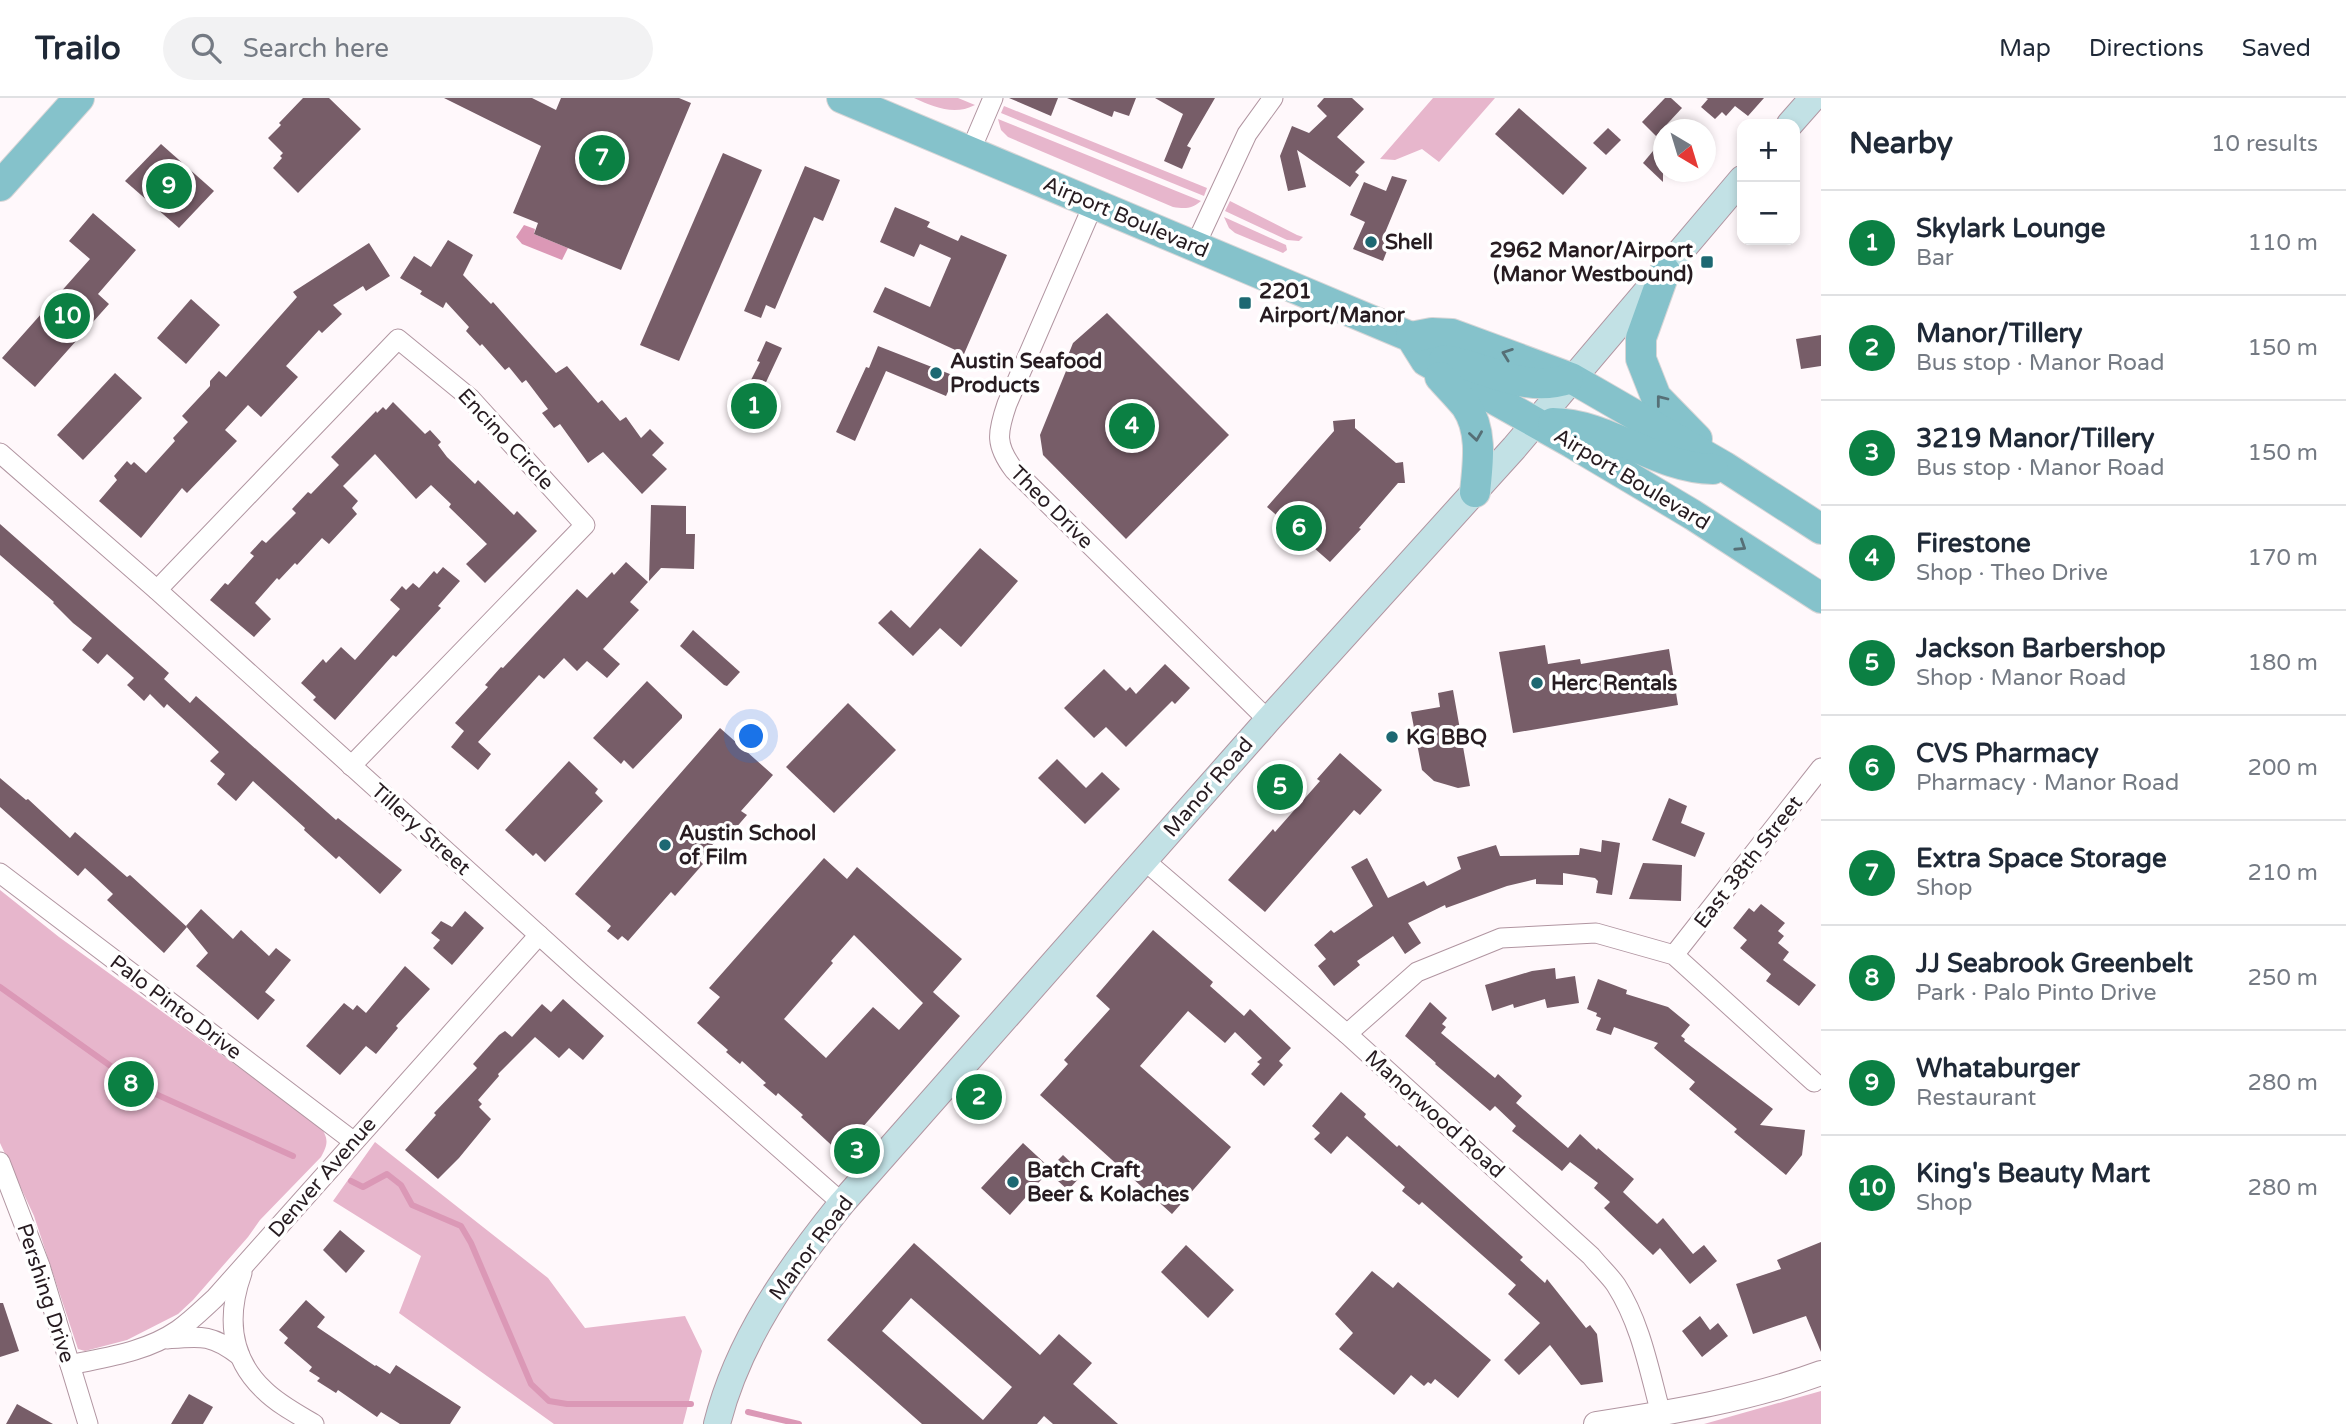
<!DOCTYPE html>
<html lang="en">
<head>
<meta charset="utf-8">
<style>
	:root { --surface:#fff; --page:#f2f2f3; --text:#1f2937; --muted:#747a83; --line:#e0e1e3; --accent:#0b8043 }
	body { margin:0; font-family:"Varela Round",sans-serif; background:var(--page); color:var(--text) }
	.controls { position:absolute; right:21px; top:21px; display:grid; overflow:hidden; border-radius:14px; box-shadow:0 4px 10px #0003 }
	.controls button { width:63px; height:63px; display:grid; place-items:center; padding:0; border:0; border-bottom:2px solid var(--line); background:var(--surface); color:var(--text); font:35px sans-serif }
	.compass { position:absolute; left:1653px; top:21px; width:63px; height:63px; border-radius:50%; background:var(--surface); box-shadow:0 4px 10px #0003; rotate:142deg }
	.you { position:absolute; left:752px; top:639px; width:24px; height:24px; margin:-18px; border:5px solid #fff; border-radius:50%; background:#1a73e8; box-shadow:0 0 0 10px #1a73e833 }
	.badge { display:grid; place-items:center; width:46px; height:46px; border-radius:50%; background:var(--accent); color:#fff; font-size:23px; font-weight:700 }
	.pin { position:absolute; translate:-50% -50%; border:4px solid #fff; box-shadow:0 2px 7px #0006 }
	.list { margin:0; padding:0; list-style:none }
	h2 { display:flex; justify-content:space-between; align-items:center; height:91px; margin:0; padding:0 28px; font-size:30px }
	h2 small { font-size:23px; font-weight:400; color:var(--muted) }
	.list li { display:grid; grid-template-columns:46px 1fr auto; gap:21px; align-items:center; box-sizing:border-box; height:105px; padding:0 28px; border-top:2px solid var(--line) }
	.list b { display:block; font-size:26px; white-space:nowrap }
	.list p { margin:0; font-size:23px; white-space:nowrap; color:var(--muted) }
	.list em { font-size:23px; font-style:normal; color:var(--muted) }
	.icon { flex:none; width:38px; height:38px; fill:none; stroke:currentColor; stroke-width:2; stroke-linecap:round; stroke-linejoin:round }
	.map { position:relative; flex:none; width:1821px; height:1326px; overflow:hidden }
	header { display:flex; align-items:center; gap:42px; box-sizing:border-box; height:98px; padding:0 35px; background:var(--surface); border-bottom:2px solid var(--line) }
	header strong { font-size:33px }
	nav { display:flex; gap:38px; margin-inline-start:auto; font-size:24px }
	.search { width:490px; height:63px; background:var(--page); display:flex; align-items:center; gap:18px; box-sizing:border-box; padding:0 24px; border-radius:38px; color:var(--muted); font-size:26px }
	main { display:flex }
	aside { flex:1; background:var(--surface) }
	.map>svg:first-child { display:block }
</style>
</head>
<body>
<header>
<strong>Trailo</strong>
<div class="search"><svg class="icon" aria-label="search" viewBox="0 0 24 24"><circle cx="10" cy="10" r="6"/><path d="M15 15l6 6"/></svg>Search here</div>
<nav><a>Map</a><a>Directions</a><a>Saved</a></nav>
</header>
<main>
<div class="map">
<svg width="1821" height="1326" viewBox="0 0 1821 1326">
	<rect width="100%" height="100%" fill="#fff8fb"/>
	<g fill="#e7b6cc">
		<path d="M914,0H958L975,7C954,18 934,9 914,0Z"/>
		<path d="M1433,0H1495L1439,64L1422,51L1395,62L1380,61Z"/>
		<path d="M1004,8L1207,90L1204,98L1001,15Z"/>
		<path d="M998,21L1201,103C1192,111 1185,111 1173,109L1008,39L1001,32Z"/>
		<path d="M1230,103L1297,137L1303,139L1299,143L1287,142L1225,113Z"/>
		<path d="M1224,119L1286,147L1287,152L1283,155L1235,135L1229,130Z"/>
		<path d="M0,792L59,839L320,1028C329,1041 328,1046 321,1059L260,1122L248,1139L193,1202L178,1216L127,1242L85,1253L78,1251L34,1118L0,1045Z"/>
		<path d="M375,1044L548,1180L585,1230L685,1218L702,1253L683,1326H554L399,1215L421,1158L333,1103Z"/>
		<path d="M1821,1293V1326H1704Z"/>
	</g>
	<path fill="#db98b6" d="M524,127L535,131L534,136L568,150L562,162L522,146L516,139Z"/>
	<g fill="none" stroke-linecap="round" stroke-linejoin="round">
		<g stroke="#db98b6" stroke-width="6">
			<path d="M0,889L140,989L293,1058"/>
			<path d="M351,1083L363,1089L387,1076L401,1087L412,1107L461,1128L471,1145L531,1286L549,1303L567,1306H691"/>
			<path d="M748,1314L799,1326"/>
		</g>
	</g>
	<g fill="#775d68" fill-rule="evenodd">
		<path d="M303,0H329L361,31L298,95L273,70L282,60L280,58L283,55L268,40L281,27L279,25Z"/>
		<path d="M444,0H532L556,12L561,0H679L691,5L621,172L534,136L538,125L513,115L541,48Z"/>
		<path d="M1009,0H1058L1051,18Z"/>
		<path d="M1067,0H1136L1129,18L1114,13L1112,19Z"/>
		<path d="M1155,0H1215L1187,48L1191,50L1182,71L1164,63L1183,16Z"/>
		<path d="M1324,0H1352L1364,11L1337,39L1365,64L1355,74L1359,77L1350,89L1297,52L1306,89L1288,93L1280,58L1292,28L1309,35L1327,18L1317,8Z"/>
		<path d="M1665,0H1671L1682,10L1656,38L1642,24Z"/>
		<path d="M1706,0H1764L1748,18L1735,8L1726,18L1722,14L1715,21L1701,9L1708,1Z"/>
		<path d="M1519,10L1587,70L1563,97L1495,36Z"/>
		<path d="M1608,30L1621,42L1606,57L1593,45Z"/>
		<path d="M1663,41V84L1643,65Z"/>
		<path d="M161,46L214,93L179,130L125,83Z"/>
		<path d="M723,55L762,72L679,263L640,247Z"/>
		<path d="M805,68L840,82L823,123L814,119L775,211L766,207L761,220L744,213Z"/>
		<path d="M1392,78L1407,82L1382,142L1390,145L1383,163L1353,151L1365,124L1350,117L1364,84L1386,93Z"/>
		<path d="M895,109L930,124L927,129L958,143L961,137L1007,157L964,256L873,214L885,189L930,209L951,160L920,146L914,159L880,144Z"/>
		<path d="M93,115L136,152L98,196L109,206L35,289L2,260L90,161L69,143Z"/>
		<path d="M448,142L473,157L463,177L491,206L493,204L556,275L567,268L598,305L602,302L620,323L626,319L641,340L650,331L664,345L652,357L667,371L642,396L603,354L588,365L560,326L554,330L542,315L548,311L526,282L522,285L509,269L505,272L482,246L480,248L466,233L469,229L446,204L443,210L420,196L422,193L400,180L414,158L431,169Z"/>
		<path d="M369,145L390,178L366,193L363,188L333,207L342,216L322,235L319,232L286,268L298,279L261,319L248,307L225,332L237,343L187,395L182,390L141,440L99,403L117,382L114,378L127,363L131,367L134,364L146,375L175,343L173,340L188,324L182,318L210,288V283L219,273L226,279L297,199L293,194Z"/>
		<path d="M191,201L220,227L186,266L157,240Z"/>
		<path d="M1107,215L1229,337L1126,441L1043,357L1040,337L1066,273L1063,270L1073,245Z"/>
		<path d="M1821,237V268L1801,271L1796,241Z"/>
		<path d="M766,243L782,250L761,295L773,301L760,327L735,314L760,264L757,263Z"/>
		<path d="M878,248L955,278L946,298L886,273L855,343L836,334L866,269L869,270Z"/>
		<path d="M115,275L142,300L83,362L57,337Z"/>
		<path d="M393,304L425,336L430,332L441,344L438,347L447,359L475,386L478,382L514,417L517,413L537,433L485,485L466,466L487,446L449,409L451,406L431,387L416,401L375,356L343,388L358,403L352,410L357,416L329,446L322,440L297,467L295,465L279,482L277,480L255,505L271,521L254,539L210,502L225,485L228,487L254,458L250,455L262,442L266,445L296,415L292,411L308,394L311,396L339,367L331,359L376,313L377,315L383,309L386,312Z"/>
		<path d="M1355,321V330L1396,365L1403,364L1405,385H1398L1359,430L1361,431L1330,464L1267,409L1334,333L1333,323Z"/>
		<path d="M651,407L686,408V436H695L694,471L661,470L649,483Z"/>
		<path d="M0,426L169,575L164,581L190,605L196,598L336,722L338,720L402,772L380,796L339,758L336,761L304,732L305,730L253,683L236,703L217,686L225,676L210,663L219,654L167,606L164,610L150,596L144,603L127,587L134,580L107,556L98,566L82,552L92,540L73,525L53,505L54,504L0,457Z"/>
		<path d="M980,450L1018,483L961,549L940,530L913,558L878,525L891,512L910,530Z"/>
		<path d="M626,464L648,484L630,504L639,512L603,551L620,566L607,580L587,563L577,573L564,560L544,581L539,577L478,644L491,656L478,672L451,649L464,633L455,625L488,589L485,587L501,569L503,570L577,491L587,500L612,474L614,477Z"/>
		<path d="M443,469L460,483L438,508L441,510L396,559L393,557L335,622L313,602L316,599L301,585L323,561L326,565L341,549L355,562L400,511L390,502L402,488L406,492L413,485L419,490L434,473L437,476Z"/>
		<path d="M693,532L740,574L727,588L724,587L680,548Z"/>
		<path d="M1545,547L1548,566L1580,561L1581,566L1669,551L1678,607L1513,635L1499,554Z"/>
		<path d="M1165,566L1190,590L1175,606L1172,603L1126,649L1106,629L1094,640L1064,610L1104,571L1126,593L1130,589L1136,596Z"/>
		<path d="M647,583L682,617V620L633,671L624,662L621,666L593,640Z"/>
		<path d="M1453,592L1470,688L1458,690L1434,683L1422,672L1411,614L1440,609L1438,595Z"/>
		<path d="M848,605L896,652L834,715L786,669Z"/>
		<path d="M720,630L773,677L741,713L747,717L734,732L729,728L699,762L703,766L675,798L671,794L628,843L622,838L618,842L607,833L611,828L575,796Z"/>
		<path d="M1340,655L1382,692L1360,717L1354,712L1265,814L1228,782L1273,731L1275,734L1320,683L1317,681Z"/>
		<path d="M1057,661L1086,690L1102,674L1120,691L1085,726L1038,680Z"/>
		<path d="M569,663L598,691L595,695L603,703L545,764L536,755L533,758L505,732Z"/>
		<path d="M0,680L26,702L28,701L70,740L75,734L127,779L130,777L187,829L164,855L107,802L113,796L96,780L85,770L78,778L0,709Z"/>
		<path d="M1669,700L1687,708L1681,725L1705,735L1695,759L1652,742Z"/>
		<path d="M1602,742L1620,745L1612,797L1596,795L1598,783L1595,780L1563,775V787L1536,786V781L1507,788L1446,810L1445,807L1408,825L1421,845L1405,856L1393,838L1357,863L1360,867L1334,888L1318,868L1326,861L1314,847L1331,832L1334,835L1373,808L1351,769L1367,760L1388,800L1424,783L1427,788L1461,771L1457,759L1496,747L1500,758L1579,757L1580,750L1601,754Z"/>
		<path d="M824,760L847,781L857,769L962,861L933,894L960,918L840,1055L801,1019L803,1017L778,995L776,998L763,987L766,985L742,963L740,966L726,954L728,952L697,925L720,899L709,890ZM854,837L923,905L899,932L873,909L826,960L784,921L833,865L831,863Z"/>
		<path d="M1643,765L1682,767L1681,803L1629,801Z"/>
		<path d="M1761,806L1785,825L1778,833L1784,838L1778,845L1789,854L1783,862L1816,887L1799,908L1766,883L1771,876L1740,850L1747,842L1733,830L1749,810L1754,814Z"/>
		<path d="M201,811L233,841L241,832L269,858L276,850L291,862L265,894L275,902L258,922L196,868L208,855L186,828Z"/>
		<path d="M465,813L484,830L452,867L433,850L440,842L431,835L441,823L452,829Z"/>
		<path d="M1153,832L1213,884L1210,888L1244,918L1250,911L1291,950L1279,963L1283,967L1264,988L1251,976L1260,966L1257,964L1262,960L1235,934L1225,945L1188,913L1140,968L1231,1049L1172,1116L1040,997L1068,966L1064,962L1110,911L1096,898Z"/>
		<path d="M405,868L430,891L396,928L398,930L376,956L366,948L340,977L306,948L344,905L353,912L357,907L366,915Z"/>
		<path d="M1555,870L1556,881L1575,878L1579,905L1547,910L1545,901L1514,910L1513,906L1492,913L1485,887L1532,873Z"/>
		<path d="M1598,881L1627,892L1626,896L1668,909L1690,927L1681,938L1685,941L1684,943L1773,1011L1760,1027L1805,1032L1802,1057L1786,1077L1734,1034L1737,1031L1689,991L1695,984L1654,950L1658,945L1614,929L1611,937L1596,932L1601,920L1596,918L1597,915L1587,911Z"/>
		<path d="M563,901L604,938L583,962L569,950L559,960L535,939L498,976L499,978L478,1002L482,1006L479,1009L491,1021L459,1060L438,1081L405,1052L436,1017L434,1015L477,970L473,966L499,937L505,933L512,939L542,906L551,914Z"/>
		<path d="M1430,904L1447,920L1442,926L1446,929L1441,935L1495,980L1498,976L1522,998L1516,1005L1568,1050L1580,1036L1597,1052L1598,1050L1634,1081L1623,1094L1657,1126L1663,1120L1693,1156L1704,1147L1717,1163L1690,1186L1660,1150L1653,1157L1604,1110L1610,1104L1594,1090L1598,1085L1570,1064L1562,1073L1512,1033L1516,1028L1495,1008L1490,1013L1435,966L1436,965L1405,938Z"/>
		<path d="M1341,994L1366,1016L1364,1019L1397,1049L1399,1047L1410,1057L1523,1159L1520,1162L1545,1185L1547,1181L1586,1230L1590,1227L1597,1236L1603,1284L1581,1287L1550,1247L1519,1277L1504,1262L1540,1225L1508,1196L1516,1187L1422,1104L1419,1107L1402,1093L1405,1089L1347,1038L1331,1056L1314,1041L1320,1035L1312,1028Z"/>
		<path d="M1023,1045L1050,1070L1063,1057L1083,1076L1068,1092L1048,1074L1010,1117L981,1090Z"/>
		<path d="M340,1132L365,1153L346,1175L323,1152Z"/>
		<path d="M1821,1144V1254L1806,1218L1753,1236L1736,1186L1781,1171L1777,1162Z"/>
		<path d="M914,1145L1040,1257L1059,1236L1092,1265L1073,1286L1118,1326H1053L1044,1318L1037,1326H922L827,1242ZM911,1200L1012,1289L983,1322L882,1233Z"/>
		<path d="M1186,1147L1234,1192L1208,1220L1161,1174Z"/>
		<path d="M1372,1173L1393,1190L1398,1184L1491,1262L1458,1300L1435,1281L1431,1286L1428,1284L1424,1288L1411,1277L1394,1297L1339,1251L1353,1235L1335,1216Z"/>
		<path d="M306,1202L325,1219L317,1229L375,1268L376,1267L390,1276L396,1267L461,1309L450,1326H400L381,1314L377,1319L338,1292L336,1295L317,1283L320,1280L309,1273L312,1269L284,1245L288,1240L279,1232Z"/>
		<path d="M0,1205H3L19,1253L0,1259Z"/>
		<path d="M1700,1218L1710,1232L1718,1225L1728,1238L1702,1259L1682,1233Z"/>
		<path d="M189,1296L213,1309L203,1326H171Z"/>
		<path d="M17,1306L53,1326H6Z"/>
	</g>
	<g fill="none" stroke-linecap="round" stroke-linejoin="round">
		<g stroke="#b195a1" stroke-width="21">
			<g id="minor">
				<path d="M970,54L993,0"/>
				<path d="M1094,105L1007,306C997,335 995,347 1014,372L1268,622"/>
				<path d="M1195,148L1247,36L1273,0"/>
				<path d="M0,355L157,492L581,875L842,1105"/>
				<path d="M157,492L398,241L470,300L585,427L351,668"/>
				<path d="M1144,762L1347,936L1591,1158C1599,1168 1609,1177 1616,1187C1641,1226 1649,1272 1661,1316"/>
				<path d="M0,775L353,1043"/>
				<path d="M1674,857L1821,670"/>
				<path d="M1347,936L1417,874L1501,840L1596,835L1674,857L1814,984"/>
				<path d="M0,1064L40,1168L88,1326"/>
				<path d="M242,1175C227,1217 229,1259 264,1292C278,1306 297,1316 314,1326"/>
				<path d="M167,1241C201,1238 212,1236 240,1258"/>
				<path d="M70,1267C107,1259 146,1254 178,1232C191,1223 203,1211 215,1200L539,837"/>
			</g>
		</g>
		<g stroke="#b195a1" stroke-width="26">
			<path id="tertiary" d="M1596,1326C1672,1314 1748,1302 1821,1275"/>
		</g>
		<g stroke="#b195a1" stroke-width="28">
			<g id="secondary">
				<path d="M1790,26L1813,0"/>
				<path d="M717,1326C738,1242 789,1171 842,1105L1268,622L1514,350L1742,81"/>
			</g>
		</g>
		<g stroke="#d8d6d7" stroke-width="32">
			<g id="primary">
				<path d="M842,0L1411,239L1426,263L1572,345L1693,417L1821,500"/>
				<path d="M0,88L79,0"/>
				<path d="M1665,173L1641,240V261L1656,299L1697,341"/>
				<path d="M1411,239L1432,235L1452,236L1571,280L1725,369L1821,431"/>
				<path d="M1444,262C1487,268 1524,296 1568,281"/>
				<path d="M1440,279C1448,288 1458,298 1466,308C1483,333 1478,365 1475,394"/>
				<path d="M1553,325C1609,326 1656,370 1713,371"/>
			</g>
		</g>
		<use href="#minor" stroke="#fff" stroke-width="19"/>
		<use href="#tertiary" stroke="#fff" stroke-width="24"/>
		<use href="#secondary" stroke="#c2e1e5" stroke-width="26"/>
		<use href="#primary" stroke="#85c2cb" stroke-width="30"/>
	</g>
	<defs><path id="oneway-chevron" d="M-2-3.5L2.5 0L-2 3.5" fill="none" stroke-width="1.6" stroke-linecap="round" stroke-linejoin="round" transform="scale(1.75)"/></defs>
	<g stroke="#566f76">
		<use href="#oneway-chevron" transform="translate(1507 256) rotate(-160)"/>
		<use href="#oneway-chevron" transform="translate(1661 302) rotate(-128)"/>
		<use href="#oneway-chevron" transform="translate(1476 338) rotate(82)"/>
		<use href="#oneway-chevron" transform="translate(1741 448) rotate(33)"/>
	</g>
	<g fill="#1d6872" stroke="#fff" stroke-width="2.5">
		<circle cx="1371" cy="144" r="7"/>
		<rect x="1700" y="157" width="14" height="14" rx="3.5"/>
		<rect x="1238" y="198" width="14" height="14" rx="3.5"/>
		<circle cx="936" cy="275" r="7"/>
		<circle cx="1537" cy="585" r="7"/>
		<circle cx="1392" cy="639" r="7"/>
		<circle cx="665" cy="747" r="7"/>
		<circle cx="1013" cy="1084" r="7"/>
	</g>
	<g text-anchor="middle" stroke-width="7" stroke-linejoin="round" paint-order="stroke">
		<g font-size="21" fill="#271c21" stroke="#fff">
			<text transform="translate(1126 119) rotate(23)" y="7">Airport Boulevard</text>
			<text transform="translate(506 341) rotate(47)" y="7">Encino Circle</text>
			<text transform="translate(1632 381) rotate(31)" y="7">Airport Boulevard</text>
			<text transform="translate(1052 409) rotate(45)" y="7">Theo Drive</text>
			<text transform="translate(1208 689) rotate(-49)" y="7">Manor Road</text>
			<text transform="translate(421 731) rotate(42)" y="7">Tillery Street</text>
			<text transform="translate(1748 764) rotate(-52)" y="7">East 38th Street</text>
			<text transform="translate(176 909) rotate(37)" y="7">Palo Pinto Drive</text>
			<text transform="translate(1435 1016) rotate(42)" y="7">Manorwood Road</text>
			<text transform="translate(322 1079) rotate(-49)" y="7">Denver Avenue</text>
			<text transform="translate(811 1150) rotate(-53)" y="7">Manor Road</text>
			<text transform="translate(46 1195) rotate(72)" y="7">Pershing Drive</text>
		</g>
		<g font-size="21" font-weight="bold" fill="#271c21" stroke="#fff" text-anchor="start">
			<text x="1385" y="151">Shell</text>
			<text x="1693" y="159" text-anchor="end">2962 Manor/Airport<tspan x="1693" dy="24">(Manor Westbound)</tspan></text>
			<text x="1259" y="200">2201<tspan x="1259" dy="24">Airport/Manor</tspan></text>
			<text x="950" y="270">Austin Seafood<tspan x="950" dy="24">Products</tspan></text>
			<text x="1551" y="592">Herc Rentals</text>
			<text x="1406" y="646">KG BBQ</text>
			<text x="679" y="742">Austin School<tspan x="679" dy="24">of Film</tspan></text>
			<text x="1027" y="1079">Batch Craft<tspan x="1027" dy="24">Beer &amp; Kolaches</tspan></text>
		</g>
	</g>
</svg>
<div class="controls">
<button>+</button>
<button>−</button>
</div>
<svg class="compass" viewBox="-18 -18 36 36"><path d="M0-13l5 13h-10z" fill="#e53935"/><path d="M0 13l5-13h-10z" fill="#747a83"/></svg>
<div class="you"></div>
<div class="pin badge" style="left:754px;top:308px">1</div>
<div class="pin badge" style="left:979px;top:999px">2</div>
<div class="pin badge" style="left:857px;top:1053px">3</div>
<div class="pin badge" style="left:1132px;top:328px">4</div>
<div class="pin badge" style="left:1280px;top:689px">5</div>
<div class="pin badge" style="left:1299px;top:430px">6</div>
<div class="pin badge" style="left:602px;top:60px">7</div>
<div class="pin badge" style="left:131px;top:986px">8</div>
<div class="pin badge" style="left:169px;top:88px">9</div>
<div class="pin badge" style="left:67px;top:218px">10</div>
</div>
<aside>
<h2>Nearby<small>10 results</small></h2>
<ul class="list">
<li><span class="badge">1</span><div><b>Skylark Lounge</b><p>Bar</p></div><em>110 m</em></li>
<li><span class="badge">2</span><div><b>Manor/Tillery</b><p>Bus stop · Manor Road</p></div><em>150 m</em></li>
<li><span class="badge">3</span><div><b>3219 Manor/Tillery</b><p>Bus stop · Manor Road</p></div><em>150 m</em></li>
<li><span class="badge">4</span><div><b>Firestone</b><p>Shop · Theo Drive</p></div><em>170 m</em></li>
<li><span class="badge">5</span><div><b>Jackson Barbershop</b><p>Shop · Manor Road</p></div><em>180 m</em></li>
<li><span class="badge">6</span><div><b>CVS Pharmacy</b><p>Pharmacy · Manor Road</p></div><em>200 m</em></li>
<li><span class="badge">7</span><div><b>Extra Space Storage</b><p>Shop</p></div><em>210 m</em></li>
<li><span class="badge">8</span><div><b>JJ Seabrook Greenbelt</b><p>Park · Palo Pinto Drive</p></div><em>250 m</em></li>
<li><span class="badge">9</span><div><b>Whataburger</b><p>Restaurant</p></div><em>280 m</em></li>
<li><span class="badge">10</span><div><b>King's Beauty Mart</b><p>Shop</p></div><em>280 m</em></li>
</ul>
</aside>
</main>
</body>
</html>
